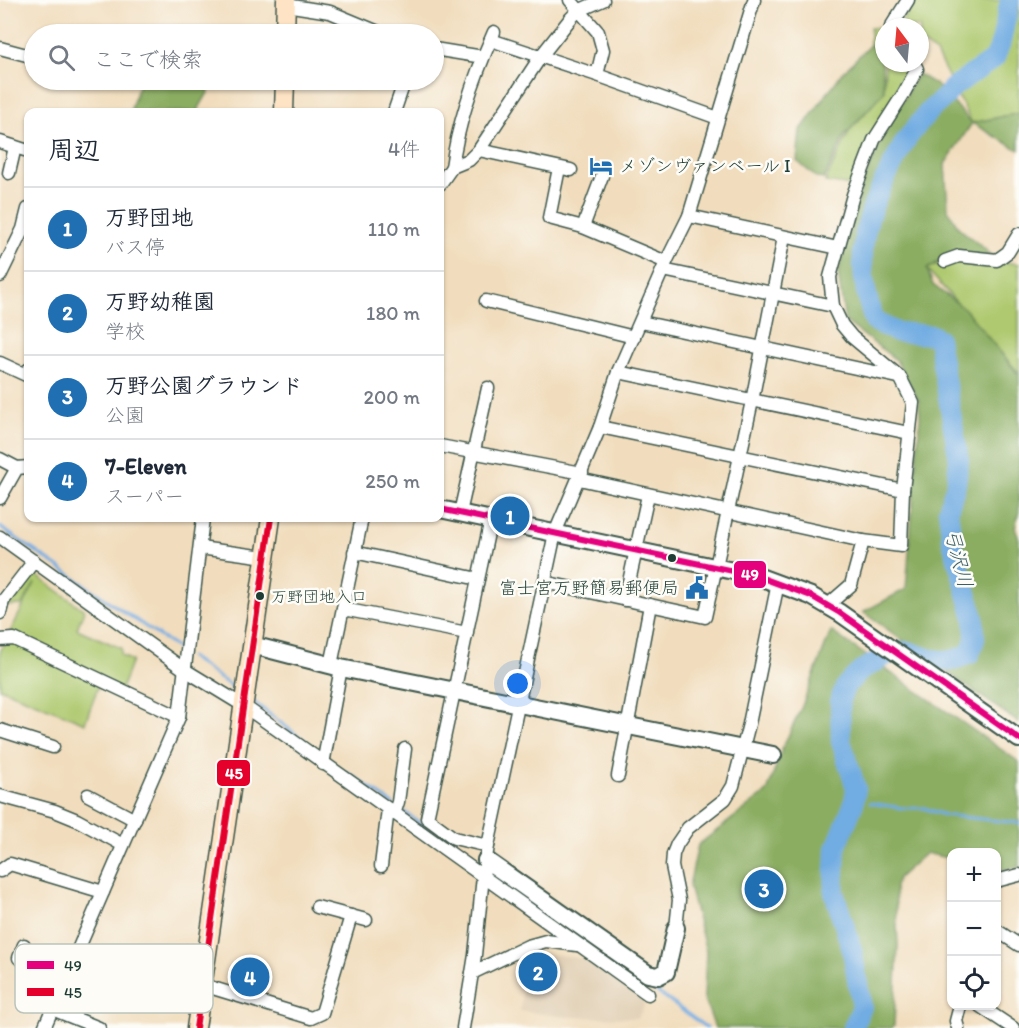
<!DOCTYPE html>
<html lang="ja">
<head>
<meta charset="utf-8">
<style>
	:root { --surface:#fff; --page:#f6f6f7; --text:#1f2937; --muted:#747a83; --line:#e0e1e3; --accent:#1f6fb2 }
	body { margin:0; font-family:Itim,"Klee One",sans-serif; background:var(--page); color:var(--text) }
	.controls { position:absolute; right:18px; bottom:18px; display:grid; overflow:hidden; border-radius:12px; box-shadow:0 2px 4px #0004 }
	.controls button { width:54px; height:54px; display:grid; place-items:center; padding:0; border:0; border-bottom:2px solid var(--line); background:var(--surface); color:var(--text); font:30px sans-serif }
	.compass { position:absolute; left:875px; top:18px; width:54px; height:54px; border-radius:50%; background:var(--surface); box-shadow:0 2px 4px #0004; rotate:344deg }
	.you { position:absolute; left:518px; top:684px; width:21px; height:21px; margin:-15px; border:4px solid #fff; border-radius:50%; background:#1a73e8; box-shadow:0 0 0 9px #1a73e833 }
	.badge { display:grid; place-items:center; width:39px; height:39px; border-radius:50%; background:var(--accent); color:#fff; font-size:20px; font-weight:700 }
	.pin { position:absolute; translate:-50% -50%; border:3px solid #fff; box-shadow:0 2px 6px #0006 }
	.list { margin:0; padding:0; list-style:none }
	h2 { display:flex; justify-content:space-between; align-items:center; height:78px; margin:0; padding:0 24px; font-size:26px }
	h2 small { font-size:20px; font-weight:400; color:var(--muted) }
	.list li { display:grid; grid-template-columns:39px 1fr auto; gap:18px; align-items:center; box-sizing:border-box; height:84px; padding:0 24px; border-top:2px solid var(--line) }
	.list b { display:block; font-size:22px; white-space:nowrap }
	.list p { margin:0; font-size:20px; white-space:nowrap; color:var(--muted) }
	.list em { font-size:20px; font-style:normal; color:var(--muted) }
	.icon { flex:none; width:33px; height:33px; fill:none; stroke:currentColor; stroke-width:2; stroke-linecap:round; stroke-linejoin:round }
	.map { position:relative; flex:none; width:1019px; height:1028px; overflow:hidden }
	.search { position:absolute; background:var(--surface); box-shadow:0 2px 4px #0004; left:24px; top:24px; width:420px; height:66px; display:flex; align-items:center; gap:15px; box-sizing:border-box; padding:0 21px; border-radius:33px; color:var(--muted); font-size:22px }
	.panel { position:absolute; background:var(--surface); box-shadow:0 2px 4px #0004; left:24px; top:108px; width:420px; height:414px; border-radius:12px }
	.map>svg:first-child { display:block }
</style>
</head>
<body>
<div class="map">
<svg width="1019" height="1028" viewBox="0 0 1019 1028">
	<rect width="100%" height="100%" fill="#fdfcf7"/>
	<filter id="ink" filterUnits="userSpaceOnUse"><feTurbulence type="fractalNoise" baseFrequency=".0167" numOctaves="2"/><feDisplacementMap in="SourceGraphic" scale="12" xChannelSelector="R" yChannelSelector="G"/><feConvolveMatrix kernelMatrix="1 2 1 2 8 2 1 2 1" color-interpolation-filters="sRGB"/></filter>
	<filter id="wash" filterUnits="userSpaceOnUse"><feTurbulence type="fractalNoise" baseFrequency=".008" numOctaves="4" result="noise"/><feDisplacementMap in="SourceGraphic" scale="24" xChannelSelector="R" yChannelSelector="G"/><feGaussianBlur stdDeviation="1.35" result="paint"/><feColorMatrix in="noise" values="0 0 0 0 0 0 0 0 0 0 0 0 0 0 0 0 0 1.4 0 .05"/><feComposite in="paint" operator="in"/></filter>
	<g filter="url(#wash)">
		<rect width="100%" height="100%" fill="#f1ddbd"/>
		<path fill="#e0ceb2" d="M528,950L590,960L647,999L638,1018L567,1017L520,1011Z"/>
		<g fill="#afc96f" stroke="#678352" stroke-width="1.5">
			<path d="M916,0H1019V113L972,123L936,53L920,42V27H898Z"/>
			<path d="M884,27V61L881,51L870,45V28L886,27Z"/>
			<path d="M885,63H910L914,69L852,186L825,182L850,130L884,92Z"/>
			<path d="M959,256L1019,264V373L927,269Z"/>
			<path d="M28,569L84,610L77,629L121,648V655L132,661L120,692L98,687L85,723L0,688V652L35,583L22,605L5,606Z"/>
		</g>
		<g fill="#8bad62" stroke="#55754b" stroke-width="1.5">
			<path d="M870,45L881,51L884,92L845,135L824,179L817,178L797,161L800,131L842,73Z"/>
			<path d="M918,74L938,86L972,123L1019,113V150L972,123L945,164L948,210L959,228L992,255L945,258L927,269L933,285L965,309L1019,375V511L1015,528L1019,539V723L863,612L906,589L920,417L919,401L896,360L845,321L838,273L863,183L886,130Z"/>
			<path d="M140,80H204L209,91L199,108V112H130Z"/>
			<path d="M831,631L1019,762V867L997,870L996,852H952L951,859L926,853L898,878L895,886L898,945L894,1025L892,1028H715L704,998L706,951L689,886L698,845L767,792L783,747L802,706Z"/>
		</g>
		<g fill="none" stroke-linecap="round" stroke-linejoin="round">
			<g stroke="#71ace2" stroke-width="3">
				<path d="M0,527L184,653"/>
				<path d="M190,657L238,691"/>
				<path d="M251,700L315,749"/>
				<path d="M347,772L393,804"/>
				<path d="M870,803L902,808H924L944,815L1019,823"/>
				<path d="M399,808L476,864"/>
				<path d="M488,872L578,936"/>
				<path d="M593,946L707,1028"/>
			</g>
			<path stroke="#71ace2" stroke-width="20" d="M853,1028L862,1007L852,950L834,892L836,848L854,803L856,788L841,741L840,700L846,685L863,669L891,653L908,651L930,659L950,661L970,654L975,639L974,618L952,541L948,510L956,484L959,460L938,339L932,335L896,332L874,321C854,262 861,222 891,168C897,157 902,145 909,136C916,127 923,118 929,111C937,103 947,98 952,88L995,58L1001,42L1010,0"/>
		</g>
	</g>
	<g filter="url(#ink)">
		<g fill="none" stroke-linecap="round" stroke-linejoin="round">
			<g stroke="#3e5549" stroke-width="15">
				<g id="minor">
					<path d="M570,0L598,32L603,50L597,75L718,118"/>
					<path d="M286,5L330,12L383,34"/>
					<path d="M891,27L908,0"/>
					<path d="M491,40L597,75"/>
					<path d="M0,48L34,57"/>
					<path d="M434,49L483,57"/>
					<path d="M394,112L405,80"/>
					<path d="M0,142L28,151"/>
					<path d="M479,150L571,170"/>
					<path d="M452,167C458,121 475,75 494,32"/>
					<path d="M559,168L549,218L583,227L666,262"/>
					<path d="M9,173L15,147"/>
					<path d="M440,184L452,167L469,160L479,150L541,56L571,18L578,11L603,0"/>
					<path d="M689,216L838,248"/>
					<path d="M583,227L602,176"/>
					<path d="M945,261L959,256L997,260L1008,252L1019,234"/>
					<path d="M663,270L833,306"/>
					<path d="M0,276L23,229L28,209"/>
					<path d="M486,301L634,337"/>
					<path d="M641,322L898,377"/>
					<path d="M0,363L26,375L28,370"/>
					<path d="M618,372L909,433"/>
					<path d="M600,427L903,490"/>
					<path d="M440,446L582,473"/>
					<path d="M0,459L17,468"/>
					<path d="M579,479L863,541L901,546L903,490L913,403L900,377L852,337L842,325L833,306L830,277L853,195L874,140L904,93L917,69L914,63"/>
					<path d="M0,498L17,468L28,467"/>
					<path d="M460,513L488,388"/>
					<path d="M0,537L185,670L244,706L648,994"/>
					<path d="M200,548L265,557"/>
					<path d="M354,552L478,579"/>
					<path d="M544,582L705,617L752,401L784,237"/>
					<path d="M625,600L648,495"/>
					<path d="M828,605L851,585L863,541"/>
					<path d="M343,609L467,633"/>
					<path d="M0,613L3,601L34,561"/>
					<path d="M0,640L14,639L179,717"/>
					<path d="M331,665L362,518"/>
					<path d="M0,730L53,747"/>
					<path d="M323,764L341,668"/>
					<path d="M618,776L650,605"/>
					<path d="M88,795L135,820"/>
					<path d="M0,796L55,811L77,820L123,845"/>
					<path d="M394,814L398,802L405,749"/>
					<path d="M488,846L454,838L427,818L491,519"/>
					<path d="M381,866L388,809"/>
					<path d="M0,871L10,864L103,892"/>
					<path d="M996,881L1019,875"/>
					<path d="M317,907L366,920"/>
					<path d="M676,928L679,900L672,866L673,854L677,844L688,828L725,799L733,786L749,724L778,583"/>
					<path d="M996,930L1019,945"/>
					<path d="M24,945L19,958L65,979"/>
					<path d="M472,973L528,946L546,941L577,945"/>
					<path d="M63,983L102,1000"/>
					<path d="M203,985L311,1018L322,1013L351,916"/>
					<path d="M132,988L200,1002"/>
					<path d="M980,1006L1013,1028"/>
					<path d="M52,1009L99,1028"/>
					<path d="M44,1028L179,717L203,518"/>
					<path d="M463,1028L475,955L483,876L488,846L555,533L600,427L618,372L666,262L689,216L754,0"/>
					<path d="M958,1028L956,1021L960,1006"/>
				</g>
			</g>
			<g stroke="#3e5549" stroke-width="20">
				<g id="tertiary">
					<path d="M440,509L757,576L811,596L840,613L1019,739"/>
					<path d="M252,645L341,668L773,755"/>
					<path d="M486,860L648,974L658,976L666,972L676,928"/>
				</g>
			</g>
			<g stroke="#3e5549" stroke-width="21">
				<g id="secondary">
					<path d="M285,34L286,0"/>
					<path d="M284,112L285,80"/>
					<path d="M196,1028L271,518"/>
				</g>
			</g>
			<use href="#minor" stroke="#fff" stroke-width="12"/>
			<use href="#tertiary" stroke="#fff" stroke-width="16"/>
			<use href="#secondary" stroke="#fee4c5" stroke-width="18"/>
			<g stroke="#fdfcf7" stroke-width="10">
				<path id="bus-1" d="M440,509L757,576L811,596L840,613L1019,739"/>
			</g>
			<g stroke="#fdfcf7" stroke-width="10">
				<path id="bus-2" d="M196,1028L271,518"/>
			</g>
			<use href="#bus-1" stroke="#e5007d" stroke-width="6"/>
			<use href="#bus-2" stroke="#e4002b" stroke-width="6"/>
		</g>
	</g>
	<defs>
		<g id="hotel-bare" transform="scale(1.8)"><path d="M-6-4.5h1.5V1H6V5H4.5V3h-9V5H-6ZM-4 0a1.8 1.8 0 1 1 3.6 0ZM.5 0V-2.5h3Q6-2.5 6 0Z" fill="#1f6fb2" stroke="#fdfcf7" stroke-width="2.5" paint-order="stroke"/></g>
		<g id="civic-bare" transform="scale(1.8)"><path d="M-.6-6.5H3V-4.5H.6V-3L4-1V1h2V6H-6V1h2V-1L-.6-3ZM-1.2 2.5V6h2.4V2.5Z" fill="#1f6fb2" stroke="#fdfcf7" stroke-width="2.5" paint-order="stroke"/></g>
	</defs>
	<g fill-rule="evenodd">
		<use href="#hotel-bare" x="601" y="166"/>
		<use href="#civic-bare" x="697" y="588"/>
	</g>
	<g fill="#1f3d34" stroke="#fdfcf7" stroke-width="2">
		<circle cx="672" cy="558" r="5"/>
		<circle cx="260" cy="596" r="5"/>
	</g>
	<g text-anchor="middle" stroke-width="5" stroke-linejoin="round" paint-order="stroke">
		<g font-size="16" fill="#1f3d34" stroke="#fdfcf7" text-anchor="start">
			<text x="271" y="602">万野団地入口</text>
		</g>
		<g font-size="18" fill="#1f3d34" stroke="#fdfcf7" text-anchor="start">
			<text x="619" y="172">メゾンヴァンベール I</text>
			<text x="679" y="594" text-anchor="end">富士宮万野簡易郵便局</text>
		</g>
		<g font-size="20" font-style="italic" fill="#385e68" stroke="#fdfcf7">
			<text transform="translate(959 558) rotate(76)" y="7">弓沢川</text>
		</g>
	</g>
	<rect x="15" y="944" width="198" height="69" rx="9" fill="#fdfcf7" stroke="#bac3bc" stroke-width="1.5"/>
	<rect x="27" y="961" width="27" height="8" fill="#e5007d"/>
	<rect x="27" y="988" width="27" height="8" fill="#e4002b"/>
	<g font-size="16" fill="#1f3d34">
		<text x="64" y="971">49</text>
		<text x="64" y="998">45</text>
	</g>
	<g stroke="#fdfcf7" stroke-width="2">
		<rect x="733" y="560" width="34" height="29" rx="6" fill="#e5007d"/>
		<rect x="216" y="759" width="35" height="28" rx="6" fill="#e4002b"/>
	</g>
	<g font-size="16" text-anchor="middle" font-weight="bold" fill="#fff">
		<text x="750" y="580">49</text>
		<text x="234" y="779">45</text>
	</g>
</svg>
<div class="controls">
<button>+</button>
<button>−</button>
<button><svg class="icon" aria-label="locate" viewBox="0 0 24 24"><circle cx="12" cy="12" r="6"/><path d="M12 2v4M12 18v4M2 12h4M18 12h4"/></svg></button>
</div>
<svg class="compass" viewBox="-18 -18 36 36"><path d="M0-13l5 13h-10z" fill="#e53935"/><path d="M0 13l5-13h-10z" fill="#747a83"/></svg>
<div class="you"></div>
<div class="pin badge" style="left:510px;top:516px">1</div>
<div class="pin badge" style="left:538px;top:972px">2</div>
<div class="pin badge" style="left:764px;top:889px">3</div>
<div class="pin badge" style="left:250px;top:977px">4</div>
<div class="search"><svg class="icon" aria-label="search" viewBox="0 0 24 24"><circle cx="10" cy="10" r="6"/><path d="M15 15l6 6"/></svg>ここで検索</div>
<section class="panel">
<h2>周辺<small>4件</small></h2>
<ul class="list">
<li><span class="badge">1</span><div><b>万野団地</b><p>バス停</p></div><em>110 m</em></li>
<li><span class="badge">2</span><div><b>万野幼稚園</b><p>学校</p></div><em>180 m</em></li>
<li><span class="badge">3</span><div><b>万野公園グラウンド</b><p>公園</p></div><em>200 m</em></li>
<li><span class="badge">4</span><div><b>7-Eleven</b><p>スーパー</p></div><em>250 m</em></li>
</ul>
</section>
</div>
</body>
</html>
